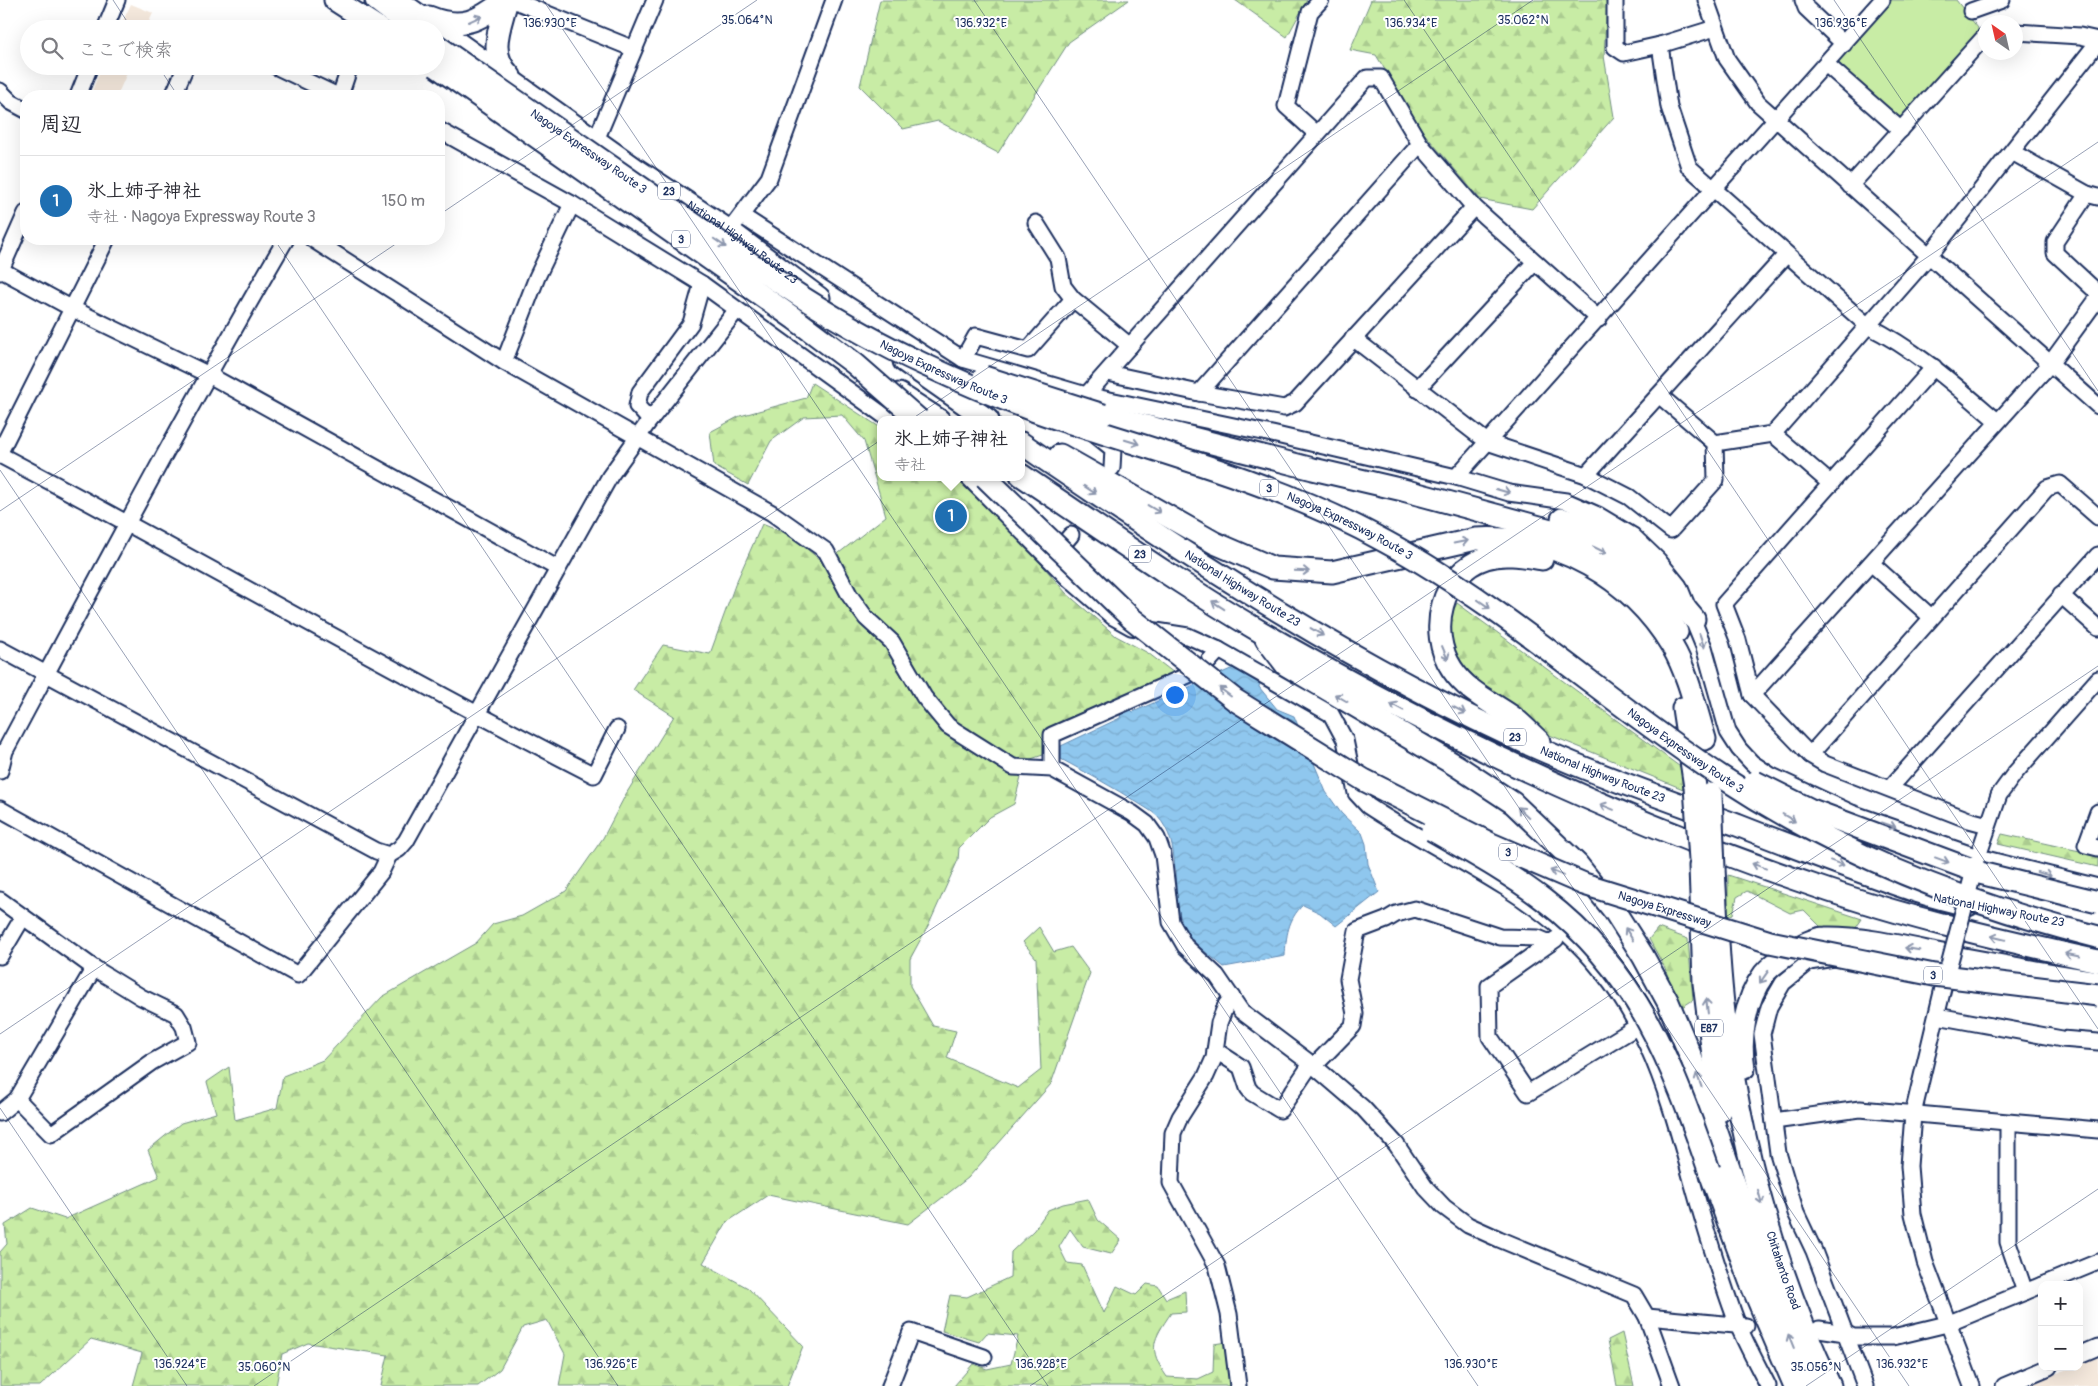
<!DOCTYPE html>
<html lang="ja">
<head>
<meta charset="utf-8">
<style>
	:root { --surface:#fff; --page:#f7f7f7; --text:#2b2b33; --muted:#7c7c81; --line:#e1e1e2; --accent:#1f6fb2 }
	body { margin:0; font-family:Pangolin,"Klee One",sans-serif; background:var(--page); color:var(--text) }
	.controls { position:absolute; right:15px; bottom:15px; display:grid; overflow:hidden; border-radius:10px; box-shadow:0 5px 20px #0002 }
	.controls button { width:45px; height:45px; display:grid; place-items:center; padding:0; border:0; border-bottom:1px solid var(--line); background:var(--surface); color:var(--text); font:25px sans-serif }
	.compass { position:absolute; left:1978px; top:15px; width:45px; height:45px; border-radius:50%; background:var(--surface); box-shadow:0 5px 20px #0002; rotate:326deg }
	.you { position:absolute; left:1174px; top:694px; width:18px; height:18px; margin:-12px; border:4px solid #fff; border-radius:50%; background:#1a73e8; box-shadow:0 0 0 8px #1a73e833 }
	.badge { display:grid; place-items:center; width:32px; height:32px; border-radius:50%; background:var(--accent); color:#fff; font-size:16px; font-weight:700 }
	.pin { position:absolute; translate:-50% -50%; border:2px solid #fff; box-shadow:0 1px 5px #0006 }
	.popup { position:absolute; left:877px; top:416px; width:148px; height:65px; box-sizing:border-box; display:grid; place-content:center; border-radius:10px; background:var(--surface); filter:drop-shadow(0 1px 4px #0005); font-size:16px; white-space:nowrap; color:var(--muted) }
	.popup b { font-size:19px; color:var(--text) }
	.popup::after { content:''; position:absolute; left:50%; top:100%; margin-left:-10px; border:10px solid transparent; border-top-color:var(--surface) }
	.list { margin:0; padding:0; list-style:none }
	h2 { display:flex; justify-content:space-between; align-items:center; height:65px; margin:0; padding:0 20px; font-size:21px }
	h2 small { font-size:16px; font-weight:400; color:var(--muted) }
	.list li { display:grid; grid-template-columns:32px 1fr auto; gap:15px; align-items:center; box-sizing:border-box; height:90px; padding:0 20px; border-top:1px solid var(--line) }
	.list b { display:block; font-size:19px; white-space:nowrap }
	.list p { margin:0; font-size:16px; white-space:nowrap; color:var(--muted) }
	.list em { font-size:16px; font-style:normal; color:var(--muted) }
	.icon { flex:none; width:28px; height:28px; fill:none; stroke:currentColor; stroke-width:2; stroke-linecap:round; stroke-linejoin:round }
	.map { position:relative; flex:none; width:2098px; height:1386px; overflow:hidden }
	.search { position:absolute; background:var(--surface); box-shadow:0 5px 20px #0002; left:20px; top:20px; width:425px; height:55px; display:flex; align-items:center; gap:12px; box-sizing:border-box; padding:0 18px; border-radius:28px; color:var(--muted); font-size:19px }
	.panel { position:absolute; background:var(--surface); box-shadow:0 5px 20px #0002; left:20px; top:90px; width:425px; height:155px; border-radius:20px }
	.map>svg:first-child { display:block }
</style>
</head>
<body>
<div class="map">
<svg width="2098" height="1386" viewBox="0 0 2098 1386">
	<defs>
		<pattern id="forest-firs" width="22" height="20" patternUnits="userSpaceOnUse" patternTransform="scale(1.25)"><rect width="22" height="20" fill="#c8eca5"/><path d="M5 1l3.5 6h-7zM16 11l3.5 6h-7z" fill="#abcb90"/></pattern>
		<pattern id="water-waves" width="16" height="10" patternUnits="userSpaceOnUse" patternTransform="scale(1.25)"><rect width="16" height="10" fill="#8fc7ee"/><path d="M0 5q4-4 8 0t8 0" fill="none" stroke="#7babce"/></pattern>
	</defs>
	<rect width="100%" height="100%" fill="#fff"/>
	<filter id="ink" filterUnits="userSpaceOnUse"><feTurbulence type="fractalNoise" baseFrequency=".02" numOctaves="2"/><feDisplacementMap in="SourceGraphic" scale="10" xChannelSelector="R" yChannelSelector="G"/><feConvolveMatrix kernelMatrix="1 2 1 2 8 2 1 2 1" color-interpolation-filters="sRGB"/></filter>
	<g filter="url(#ink)">
		<g fill="#f5e9dd">
			<path d="M131,4L153,13L146,29H119Z"/>
			<path d="M102,66H130L117,96H90Z"/>
			<path d="M2098,1357V1386H2027L2072,1367H2079V1364Z"/>
		</g>
		<g fill="url(#forest-firs)" stroke="#728e82">
			<path d="M880,0H1129L1069,42L998,153L938,121L903,129L860,86Z"/>
			<path d="M1235,0H1307L1287,37Z"/>
			<path d="M1371,0H1607L1604,56L1614,117L1532,209L1480,199L1423,132L1376,55L1350,50Z"/>
			<path d="M812,383L881,428V477H954L1021,540L1066,593L1116,636L1148,653L1174,673L1049,730V753L1025,761L1014,804L990,817L959,848L958,860L930,922L910,959V986L933,1026L956,1031L947,1058L1018,1088L1041,1070L1036,958L1023,942L1039,927L1054,952L1071,947L1090,973L1051,1084L968,1178L908,1224L768,1195L727,1222L703,1263L748,1288L803,1346L787,1386H559L565,1354L547,1320L523,1327L500,1369L478,1386H381L388,1355L308,1343L282,1354L276,1386H133L142,1353L91,1339L40,1386H0V1252L7,1244L5,1225L32,1208L65,1219L159,1177L148,1150L181,1123L216,1113L207,1082L229,1067L235,1120L277,1108L283,1076L323,1060L382,997L476,943L493,924L522,916L566,891L603,838L626,794L674,716L633,690L663,645L710,654L735,585L762,524L790,535L825,564L886,516L864,441L842,415L804,417L771,441L748,485L714,466L710,432L740,416L806,398Z"/>
			<path d="M1457,603L1683,769V789L1547,734L1472,680L1454,651L1449,620Z"/>
			<path d="M2002,834L2098,855V867L1998,844Z"/>
			<path d="M1728,875L1862,919L1855,929L1821,927L1804,910L1790,913L1747,891L1737,897L1733,914L1728,916Z"/>
			<path d="M1658,928L1688,939L1693,1000L1679,1009L1665,968L1649,939Z"/>
			<path d="M1088,1199L1098,1220L1121,1240L1111,1254L1083,1247L1070,1229L1059,1247L1067,1263L1082,1265L1104,1313L1117,1286L1136,1295L1147,1284L1158,1286L1166,1299L1185,1291L1186,1312L1171,1313C1153,1340 1147,1348 1167,1377L1198,1379L1213,1372L1214,1344L1226,1342L1229,1386H954L973,1364L987,1369L1011,1364L1018,1336L987,1333L979,1342L942,1331L950,1295L967,1297L1010,1277L1011,1252L1034,1230L1048,1210L1063,1204Z"/>
			<path d="M1622,1333L1634,1386H1617L1608,1340Z"/>
		</g>
		<path fill="#c8eca5" stroke="#728e82" d="M1891,0H1956L1978,28L1977,34L1901,120L1895,119L1835,62Z"/>
		<path fill="url(#water-waves)" stroke="#618ab4" d="M1233,668L1260,680L1259,687L1277,709L1294,716L1326,792L1341,813L1362,833L1366,844L1368,864L1379,892L1336,926L1320,913L1303,905C1288,919 1286,936 1285,956L1224,967C1210,955 1191,943 1184,927C1168,893 1185,845 1157,816C1152,811 1144,807 1138,803C1113,787 1087,773 1061,759V746L1120,718L1122,708L1128,707L1133,712Z"/>
		<g fill="none" stroke-linecap="round" stroke-linejoin="round">
			<path stroke="#d1d5df" stroke-width="15" stroke-dasharray="15 8" stroke-linecap="butt" d="M1071,535L1100,487"/>
			<g stroke="#1b2f5e" stroke-width="19">
				<g id="minor">
					<path d="M513,0L634,49"/>
					<path d="M1615,0V47L1624,53L1660,45L1715,28"/>
					<path d="M1706,0L1727,59L1758,103L2098,406"/>
					<path d="M1803,0L1806,8L1844,44"/>
					<path d="M1971,11L2002,0"/>
					<path d="M105,29L117,0"/>
					<path d="M2016,32L2080,36L2098,40"/>
					<path d="M1660,45L1669,107L1689,167L1868,326C1917,350 1956,386 1997,421"/>
					<path d="M1826,64L1901,130"/>
					<path d="M275,66L338,96"/>
					<path d="M0,91L11,102L26,110"/>
					<path d="M78,96L90,66"/>
					<path d="M173,96L186,66"/>
					<path d="M340,96L350,66"/>
					<path d="M439,130L572,204L702,284L890,420"/>
					<path d="M1317,134L1286,106L1310,12L1321,0"/>
					<path d="M596,140L655,0"/>
					<path d="M2012,152L2087,194L2098,197"/>
					<path d="M1850,186L1986,35"/>
					<path d="M2087,194L2055,242V253L2098,293"/>
					<path d="M742,216L963,359L1086,395L1272,434L1456,477L1509,493L1566,501L1598,515L1633,536L1658,560L1679,586L1704,647L1728,732L1739,749L1752,763L1770,775L1852,813L1978,857L2098,887"/>
					<path d="M736,222L769,178L834,0"/>
					<path d="M1036,223L1058,258L1063,286L1073,299L1130,346"/>
					<path d="M312,239L504,362L772,513L826,551L850,596L866,618L892,642L924,697L948,726L1013,767L1052,769L1132,813L1147,824L1157,838L1163,855L1171,922L1185,946L1217,976L1241,1011L1314,1066L1363,1108L1396,1144L1425,1187L1444,1207L1468,1225L1499,1239L1634,1295L1647,1317L1672,1386"/>
					<path d="M1,270L73,309L207,374L557,568"/>
					<path d="M0,272L26,213"/>
					<path d="M1353,338L1487,442L1586,475L1629,497L1671,530L1716,480L1715,443L1659,395"/>
					<path d="M963,359L976,336L1028,350L1073,299"/>
					<path d="M504,362L537,277L572,204"/>
					<path d="M1934,367L1724,604L1738,640L1752,695L1810,755L1825,764L1969,820L1988,825"/>
					<path d="M1108,373L1199,393L1284,408L1295,403L1474,207"/>
					<path d="M1417,389L1535,262"/>
					<path d="M1199,393L1420,144"/>
					<path d="M1081,401L1367,78H1381L1420,144L1474,207L1599,319"/>
					<path d="M650,420L637,406L640,392L691,323L702,284"/>
					<path d="M1093,433L1113,449L1112,468"/>
					<path d="M1773,434L1831,484"/>
					<path d="M1715,443L1773,434L1928,257L2098,42"/>
					<path d="M0,452L107,239"/>
					<path d="M0,455C199,560 394,673 594,775L617,729"/>
					<path d="M1586,475L1786,255"/>
					<path d="M968,477L1068,578L1113,617L1131,627L1188,636L1219,650"/>
					<path d="M1456,477L1882,0"/>
					<path d="M1054,555L1071,535"/>
					<path d="M1871,563L1931,617"/>
					<path d="M2061,595L2098,628"/>
					<path d="M0,649L376,851L389,855"/>
					<path d="M1752,695L2050,364L2098,298"/>
					<path d="M1810,755L2047,488L2060,484L2098,517"/>
					<path d="M1052,769V735L1202,669L1219,650L1331,714L1345,740L1356,793L1368,806C1433,849 1507,880 1565,932C1661,1019 1673,1124 1709,1239C1718,1268 1727,1297 1738,1325C1747,1346 1758,1366 1768,1386"/>
					<path d="M0,771L5,751C97,579 188,407 286,239"/>
					<path d="M1890,788L2098,555"/>
					<path d="M0,809L298,975L381,872L389,855L399,849L406,841L610,476L650,420L736,311"/>
					<path d="M2098,812L2086,845L2098,848"/>
					<path d="M1976,862L1999,795L2015,773L2098,679"/>
					<path d="M0,900L94,968L141,997L176,1014L184,1027L188,1042L152,1062L51,1134L17,1099L0,1113"/>
					<path d="M1556,939L1489,986L1490,1037L1528,1093L1638,1026"/>
					<path d="M0,956L23,917"/>
					<path d="M1834,958L1809,962L1783,983L1769,1007L1762,1034L1778,1153L1796,1213L1814,1251L1865,1386"/>
					<path d="M1948,967L1913,1114L1909,1166L1913,1214L1925,1262L1972,1386"/>
					<path d="M1232,997L1226,1005L1219,1023L1214,1058L1206,1076L1180,1117L1173,1133L1171,1183L1217,1266L1229,1314L1238,1386"/>
					<path d="M1937,1016L2062,1039L2098,1042"/>
					<path d="M1215,1050L1241,1067L1248,1088L1252,1093L1280,1110L1311,1064"/>
					<path d="M1314,1066L1353,1026L1355,1014L1348,979L1357,931L1386,920L1396,914L1415,909L1500,937L1538,938L1550,943"/>
					<path d="M17,1099L94,968"/>
					<path d="M1774,1121L1860,1109L2098,1130"/>
					<path d="M2008,1123V1242L2025,1292"/>
					<path d="M2042,1285L2098,1262"/>
					<path d="M1647,1317L1746,1326"/>
					<path d="M1819,1329L1845,1333L1853,1337H1893L1947,1324L2042,1285"/>
					<path d="M2079,1355L2098,1347"/>
					<path d="M890,1386L911,1332L984,1357"/>
					<path d="M2004,1386L2049,1367"/>
				</g>
			</g>
			<g stroke="#1b2f5e" stroke-width="25">
				<g id="highway">
					<path d="M335,0L380,29"/>
					<path d="M376,0L405,22"/>
					<path id="s1" d="M397,0L637,170L728,230L819,298"/>
					<path d="M507,0C500,28 487,53 510,76"/>
					<path d="M429,17C461,30 479,21 505,0"/>
					<path d="M904,361L988,420"/>
					<path d="M899,394L939,420"/>
					<path d="M1103,415L1313,469L1403,490L1573,536L1609,554L1631,570L1658,600L1677,632"/>
					<path id="s2" d="M1021,443C1189,558 1370,677 1558,757C1616,782 1677,803 1737,825C1780,842 1823,858 1867,874C1900,886 1933,898 1968,905"/>
					<path d="M1060,455L1215,543L1273,568L1332,572L1476,539C1556,534 1631,578 1672,646C1688,673 1696,709 1705,739"/>
					<path d="M1021,475C1100,528 1179,584 1261,632C1437,734 1622,821 1815,886C1907,918 2003,940 2098,961"/>
					<path d="M1562,519C1623,535 1655,572 1694,619"/>
					<path d="M1266,639L1286,665L1457,766L1513,803L1577,864L1615,912L1643,956L1668,1002L1691,1057L1774,1298L1811,1386"/>
					<path d="M1683,708L1695,787"/>
					<path d="M1539,741C1531,734 1523,725 1514,718C1492,702 1468,693 1452,669C1427,632 1441,572 1486,558C1504,552 1524,556 1542,559"/>
					<path d="M1700,866L1704,983L1720,1111"/>
					<path id="s3" d="M1714,869C1717,919 1718,970 1725,1020C1741,1146 1775,1271 1830,1386"/>
					<path d="M1744,1068C1739,1038 1745,999 1764,974C1772,964 1784,957 1794,950C1802,945 1814,938 1825,938C1860,937 1903,947 1937,954C1991,964 2044,974 2098,982"/>
					<path d="M1709,1170L1750,1281L1795,1386"/>
				</g>
			</g>
			<use href="#minor" stroke="#fff" stroke-width="15"/>
			<use href="#highway" stroke="#fff" stroke-width="21"/>
			<g stroke="#1b2f5e" stroke-width="19" stroke-linecap="butt">
				<path id="minor-bridge" d="M1949,965L1976,863"/>
			</g>
			<g stroke="#1b2f5e" stroke-width="25" stroke-linecap="butt">
				<g id="highway-bridge">
					<path id="s4" d="M436,45C517,102 598,158 679,214C758,269 836,324 923,364C972,387 1022,408 1074,424C1180,458 1287,487 1386,542C1506,607 1608,702 1722,777C1839,854 1963,904 2098,937"/>
					<path d="M436,66L795,319L855,364L919,420"/>
					<path d="M984,377L1103,415"/>
					<path id="s5" d="M985,477L1131,618L1235,700L1364,780L1491,844L1584,884L1770,942L1934,975L2098,995"/>
					<path d="M1755,782L1809,809L1980,873L2098,902"/>
					<path d="M1695,787L1700,860"/>
					<path d="M1711,794L1714,869"/>
					<path d="M1432,830C1470,852 1509,873 1544,900C1638,972 1672,1063 1709,1170"/>
				</g>
			</g>
			<use href="#minor-bridge" stroke="#fff" stroke-width="15"/>
			<use href="#highway-bridge" stroke="#fff" stroke-width="21"/>
		</g>
		<defs><path id="oneway-shaft" d="M-6 0H5M1.5-3L5.5 0L1.5 3" fill="none" stroke-width="1.6" stroke-linecap="round" stroke-linejoin="round" transform="scale(1.25)"/></defs>
		<g stroke="#8d97ae">
			<use href="#oneway-shaft" transform="translate(475 19) rotate(-24)"/>
			<use href="#oneway-shaft" transform="translate(720 243) rotate(35)"/>
			<use href="#oneway-shaft" transform="translate(1132 442) rotate(17)"/>
			<use href="#oneway-shaft" transform="translate(1090 490) rotate(34)"/>
			<use href="#oneway-shaft" transform="translate(1503 491) rotate(16)"/>
			<use href="#oneway-shaft" transform="translate(1154 509) rotate(31)"/>
			<use href="#oneway-shaft" transform="translate(1461 542) rotate(-11)"/>
			<use href="#oneway-shaft" transform="translate(1600 550) rotate(26)"/>
			<use href="#oneway-shaft" transform="translate(1302 571) rotate(2)"/>
			<use href="#oneway-shaft" transform="translate(1484 604) rotate(35)"/>
			<use href="#oneway-shaft" transform="translate(1218 605) rotate(-147)"/>
			<use href="#oneway-shaft" transform="translate(1317 632) rotate(31)"/>
			<use href="#oneway-shaft" transform="translate(1702 641) rotate(71)"/>
			<use href="#oneway-shaft" transform="translate(1445 653) rotate(67)"/>
			<use href="#oneway-shaft" transform="translate(1225 692) rotate(-143)"/>
			<use href="#oneway-shaft" transform="translate(1341 698) rotate(-150)"/>
			<use href="#oneway-shaft" transform="translate(1397 707) rotate(-152)"/>
			<use href="#oneway-shaft" transform="translate(1459 710) rotate(28)"/>
			<use href="#oneway-shaft" transform="translate(1607 807) rotate(-158)"/>
			<use href="#oneway-shaft" transform="translate(1523 812) rotate(-137)"/>
			<use href="#oneway-shaft" transform="translate(1789 818) rotate(31)"/>
			<use href="#oneway-shaft" transform="translate(1889 825) rotate(19)"/>
			<use href="#oneway-shaft" transform="translate(1942 860) rotate(20)"/>
			<use href="#oneway-shaft" transform="translate(1837 863) rotate(20)"/>
			<use href="#oneway-shaft" transform="translate(1759 866) rotate(-160)"/>
			<use href="#oneway-shaft" transform="translate(1557 873) rotate(-158)"/>
			<use href="#oneway-shaft" transform="translate(2044 874) rotate(15)"/>
			<use href="#oneway-shaft" transform="translate(1629 934) rotate(-122)"/>
			<use href="#oneway-shaft" transform="translate(1998 938) rotate(-166)"/>
			<use href="#oneway-shaft" transform="translate(1912 949) rotate(-170)"/>
			<use href="#oneway-shaft" transform="translate(2072 955) rotate(-168)"/>
			<use href="#oneway-shaft" transform="translate(1764 977) rotate(125)"/>
			<use href="#oneway-shaft" transform="translate(1707 1006) rotate(-97)"/>
			<use href="#oneway-shaft" transform="translate(1699 1080) rotate(-110)"/>
			<use href="#oneway-shaft" transform="translate(1760 1197) rotate(74)"/>
			<use href="#oneway-shaft" transform="translate(1791 1341) rotate(-112)"/>
		</g>
	</g>
	<path fill="none" stroke="#1b2f5e" stroke-width="1" stroke-opacity="0.45" d="M113,0L132,29M543,0L1478,1386M974,0L1909,1386M1404,0L2098,1029M1834,0L2098,391M158,66L178,96M439,215L757,0M274,239L1048,1386M0,470L618,1386M0,511L403,239M0,1034L1533,0M0,1108L187,1386M254,1386L2098,142M1030,1386L2098,666M1806,1386L2098,1189"/>
	<g text-anchor="middle" stroke-width="4" stroke-linejoin="round" paint-order="stroke">
		<g fill="#fff" stroke="#5f6d8e" stroke-width="1">
			<rect x="658" y="182.5" width="22" height="17" rx="4"/>
			<rect x="672" y="230.5" width="18" height="17" rx="4"/>
			<rect x="1260" y="479.5" width="18" height="17" rx="4"/>
			<rect x="1129" y="545.5" width="22" height="17" rx="4"/>
			<rect x="1504" y="728.5" width="22" height="17" rx="4"/>
			<rect x="1499" y="843.5" width="18" height="17" rx="4"/>
			<rect x="1924" y="966.5" width="18" height="17" rx="4"/>
			<rect x="1695" y="1019.5" width="28" height="17" rx="4"/>
		</g>
		<g font-size="11" font-weight="bold" fill="#1b2f5e">
			<text x="669" y="195">23</text>
			<text x="681" y="243">3</text>
			<text x="1269" y="492">3</text>
			<text x="1140" y="558">23</text>
			<text x="1515" y="741">23</text>
			<text x="1508" y="856">3</text>
			<text x="1933" y="979">3</text>
			<text x="1709" y="1032">E87</text>
		</g>
		<g font-size="12" fill="#1b2f5e" stroke="#fff">
			<text dy="4" stroke="none"><textPath href="#s4" startOffset="186">Nagoya Expressway Route 3</textPath></text>
			<text dy="4" stroke="none"><textPath href="#s1" startOffset="422">National Highway Route 23</textPath></text>
			<text dy="4" stroke="none"><textPath href="#s4" startOffset="605">Nagoya Expressway Route 3</textPath></text>
			<text dy="4" stroke="none"><textPath href="#s4" startOffset="1040">Nagoya Expressway Route 3</textPath></text>
			<text dy="4" stroke="none"><textPath href="#s2" startOffset="265">National Highway Route 23</textPath></text>
			<text dy="4" stroke="none"><textPath href="#s4" startOffset="1445">Nagoya Expressway Route 3</textPath></text>
			<text dy="4" stroke="none"><textPath href="#s2" startOffset="671">National Highway Route 23</textPath></text>
			<text dy="4" stroke="none"><textPath href="#s5" startOffset="815">Nagoya Expressway</textPath></text>
			<text transform="translate(1999 910) rotate(11)" y="4">National Highway Route 23</text>
			<text dy="4" stroke="none"><textPath href="#s3" startOffset="409">Chitahanto Road</textPath></text>
		</g>
	</g>
	<g font-size="12" text-anchor="middle" fill="#1b2f5e" stroke="#fff" stroke-width="4" stroke-linejoin="round" paint-order="stroke">
		<text x="747" y="24">35.064°N</text>
		<text x="1523" y="24">35.062°N</text>
		<text x="550" y="27">136.930°E</text>
		<text x="981" y="27">136.932°E</text>
		<text x="1411" y="27">136.934°E</text>
		<text x="1841" y="27">136.936°E</text>
		<text x="180" y="1368">136.924°E</text>
		<text x="611" y="1368">136.926°E</text>
		<text x="1041" y="1368">136.928°E</text>
		<text x="1471" y="1368">136.930°E</text>
		<text x="1902" y="1368">136.932°E</text>
		<text x="264" y="1371">35.060°N</text>
		<text x="1816" y="1371">35.056°N</text>
	</g>
</svg>
<div class="controls">
<button>+</button>
<button>−</button>
</div>
<svg class="compass" viewBox="-18 -18 36 36"><path d="M0-13l5 13h-10z" fill="#e53935"/><path d="M0 13l5-13h-10z" fill="#7c7c81"/></svg>
<div class="you"></div>
<div class="pin badge" style="left:951px;top:516px">1</div>
<div class="popup"><b>氷上姉子神社</b>寺社</div>
<div class="search"><svg class="icon" aria-label="search" viewBox="0 0 24 24"><circle cx="10" cy="10" r="6"/><path d="M15 15l6 6"/></svg>ここで検索</div>
<section class="panel">
<h2>周辺<small></small></h2>
<ul class="list">
<li><span class="badge">1</span><div><b>氷上姉子神社</b><p>寺社 · Nagoya Expressway Route 3</p></div><em>150 m</em></li>
</ul>
</section>
</div>
</body>
</html>
